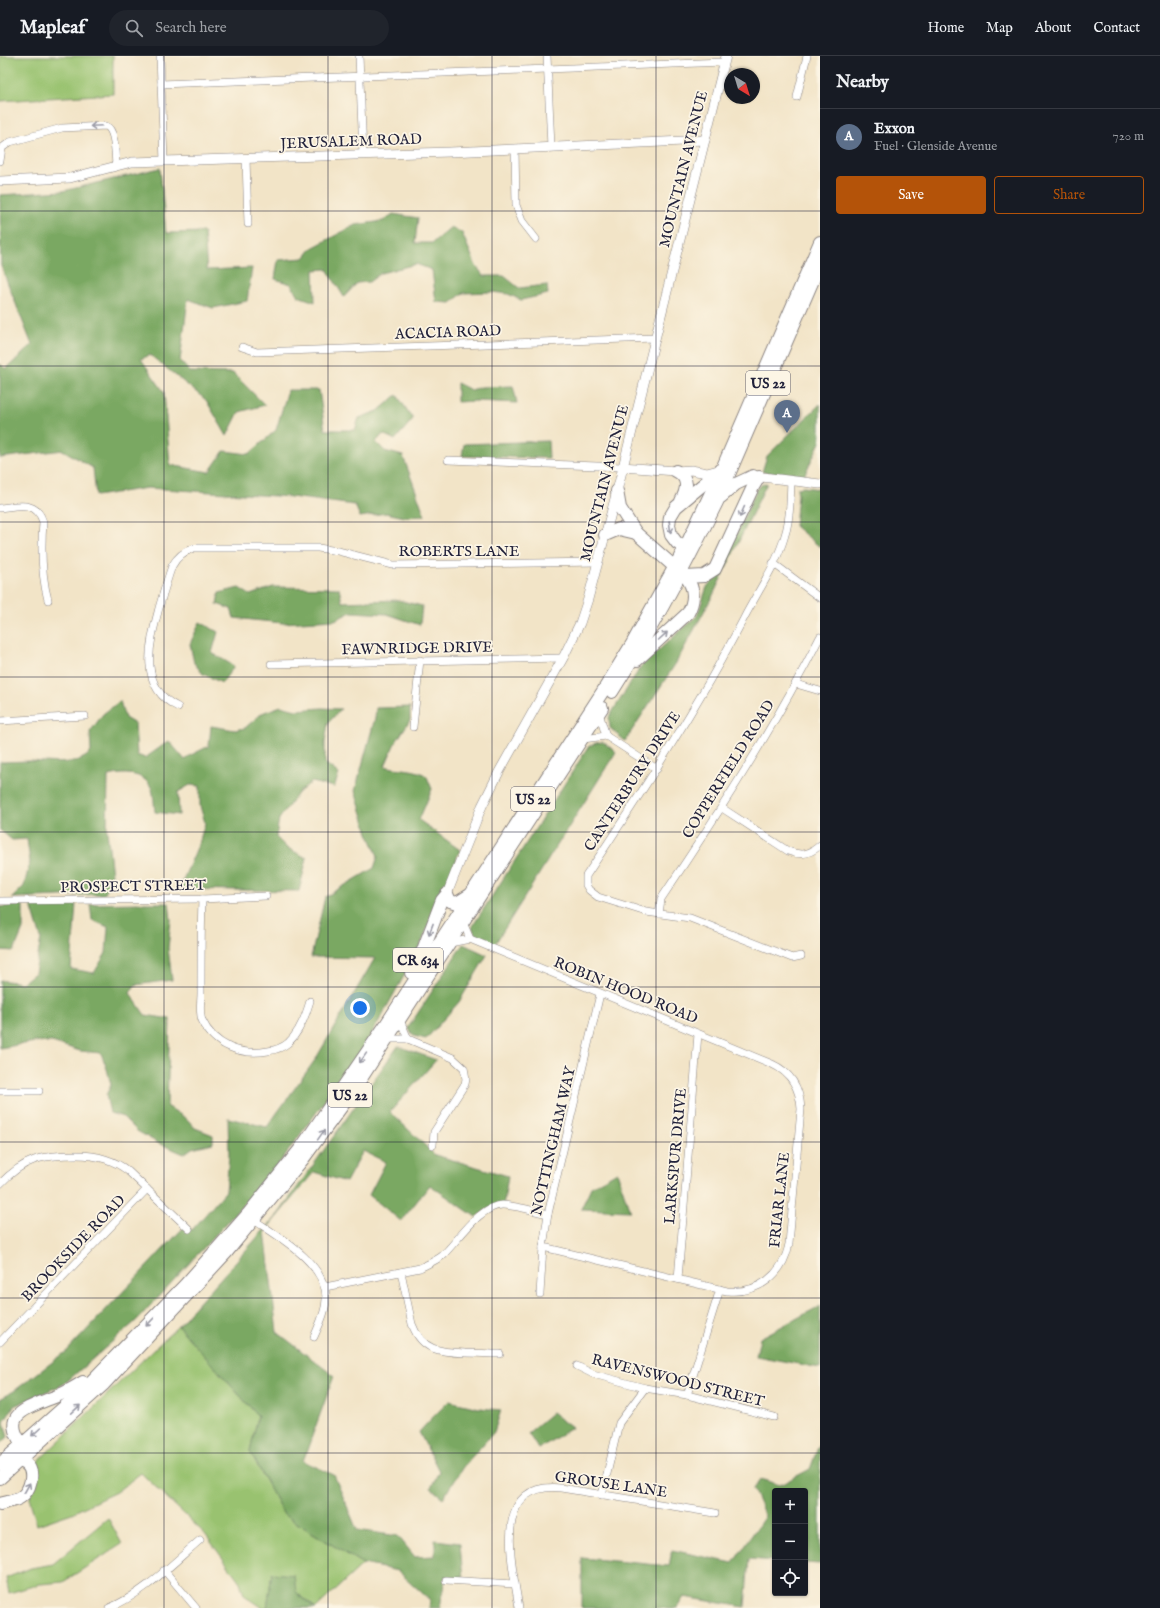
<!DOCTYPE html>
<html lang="en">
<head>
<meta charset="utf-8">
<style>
	:root { --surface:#171b24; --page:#20242c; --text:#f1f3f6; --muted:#9ea1a6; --line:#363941; --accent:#b45309 }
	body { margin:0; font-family:"IM FELL English",serif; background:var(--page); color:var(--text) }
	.controls { position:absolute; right:12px; bottom:12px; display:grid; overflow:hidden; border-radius:4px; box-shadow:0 1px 3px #0004 }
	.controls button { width:36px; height:36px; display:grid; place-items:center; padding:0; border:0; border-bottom:1px solid var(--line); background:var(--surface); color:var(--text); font:20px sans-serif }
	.compass { position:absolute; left:724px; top:12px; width:36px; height:36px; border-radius:50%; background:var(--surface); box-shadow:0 1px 3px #0004; rotate:142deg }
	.you { position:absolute; left:360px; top:952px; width:14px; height:14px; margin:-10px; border:3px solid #fff; border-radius:50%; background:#1a73e8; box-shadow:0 0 0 6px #1a73e833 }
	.badge { display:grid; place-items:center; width:26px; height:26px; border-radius:50%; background:var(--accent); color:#fff; font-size:13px; font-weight:700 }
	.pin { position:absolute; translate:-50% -33px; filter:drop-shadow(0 1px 2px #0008) }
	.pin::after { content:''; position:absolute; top:21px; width:14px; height:12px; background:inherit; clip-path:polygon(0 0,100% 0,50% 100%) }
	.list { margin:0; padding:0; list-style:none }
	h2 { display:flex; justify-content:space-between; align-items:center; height:52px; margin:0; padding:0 16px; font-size:17px }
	h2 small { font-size:13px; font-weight:400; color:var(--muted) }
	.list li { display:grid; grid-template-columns:26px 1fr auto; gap:12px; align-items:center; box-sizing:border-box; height:56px; padding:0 16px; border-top:1px solid var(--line) }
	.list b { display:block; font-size:15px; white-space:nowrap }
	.list p { margin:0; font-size:13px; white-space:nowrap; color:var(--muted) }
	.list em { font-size:13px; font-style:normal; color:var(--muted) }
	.actions { display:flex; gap:8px; padding:12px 16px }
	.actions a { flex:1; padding:9px 0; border:1px solid var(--accent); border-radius:4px; text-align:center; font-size:14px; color:var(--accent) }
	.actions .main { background:var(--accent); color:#fff }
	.icon { flex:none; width:22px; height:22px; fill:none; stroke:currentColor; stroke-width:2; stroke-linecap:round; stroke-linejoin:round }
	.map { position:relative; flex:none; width:820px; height:1552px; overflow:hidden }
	header { display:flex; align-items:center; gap:24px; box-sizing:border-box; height:56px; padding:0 20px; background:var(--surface); border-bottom:1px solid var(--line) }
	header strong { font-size:19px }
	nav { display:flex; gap:22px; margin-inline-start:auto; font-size:14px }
	.search { width:280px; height:36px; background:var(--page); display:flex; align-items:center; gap:10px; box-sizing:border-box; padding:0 14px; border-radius:22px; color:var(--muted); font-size:15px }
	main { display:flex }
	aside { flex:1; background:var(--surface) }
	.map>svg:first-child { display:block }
</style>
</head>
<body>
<header>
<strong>Mapleaf</strong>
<div class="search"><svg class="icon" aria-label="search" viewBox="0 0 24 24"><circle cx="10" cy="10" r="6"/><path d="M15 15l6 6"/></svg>Search here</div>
<nav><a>Home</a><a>Map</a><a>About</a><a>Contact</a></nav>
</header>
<main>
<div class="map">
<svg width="820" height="1552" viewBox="0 0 820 1552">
	<rect width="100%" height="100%" fill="#fcf5e5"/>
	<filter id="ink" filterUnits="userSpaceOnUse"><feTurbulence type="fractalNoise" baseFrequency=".025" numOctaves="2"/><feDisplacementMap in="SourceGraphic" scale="8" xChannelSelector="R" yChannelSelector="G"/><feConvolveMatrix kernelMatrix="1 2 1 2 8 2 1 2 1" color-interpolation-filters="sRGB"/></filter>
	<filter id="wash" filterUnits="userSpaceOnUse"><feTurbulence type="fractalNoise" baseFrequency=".012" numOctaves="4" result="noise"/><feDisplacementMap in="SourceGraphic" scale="16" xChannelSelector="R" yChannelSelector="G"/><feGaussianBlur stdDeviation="0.9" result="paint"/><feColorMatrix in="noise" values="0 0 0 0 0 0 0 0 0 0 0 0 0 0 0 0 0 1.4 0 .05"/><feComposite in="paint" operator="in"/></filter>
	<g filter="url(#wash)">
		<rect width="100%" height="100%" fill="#f2e4c7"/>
		<g fill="#99c26f" stroke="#5e7255">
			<path d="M0,0H113V38L0,45Z"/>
			<path d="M178,1270L258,1360L250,1395L284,1459L363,1508L316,1552L272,1517L267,1552H263L244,1539L240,1526L205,1478L141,1417L116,1436L72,1457L37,1469L30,1445L31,1412Z"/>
			<path d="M108,1462L122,1488L63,1526L40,1528L9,1537L6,1522L31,1512L53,1508Z"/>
		</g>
		<g fill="#7aa862" stroke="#4e654e">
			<path d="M160,112L166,177L204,176L207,214L252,212L247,245L213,252L188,243L180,305L190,316L233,317L265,349L239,356L227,380L206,344L150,299L141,303L164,336L170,409L209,416L224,395L249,398L276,374L288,334H319L325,374H355L359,362L378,355L397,339L413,363L395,384L383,378L376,386L385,395L403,400L425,460L404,461L386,457L360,461L355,449L291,441L147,432L96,440L93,412L63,394L0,402V308L6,313L32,289L1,210L0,139L63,135Z"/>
			<path d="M393,158L418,162L415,187H432L451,171L462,177L476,210L484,220H504L519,232L547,229L548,238L521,244L508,238L492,236L463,237L451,247L436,246L432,214L416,208L381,217L369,226L357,227L344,241L327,213L314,214L315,246L298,240L291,228L275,223L278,204L304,202L312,192L355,169L383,165Z"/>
			<path d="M457,327L471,334L481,331L513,330L517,347L477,345L457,346Z"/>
			<path d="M820,348V386L804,420L762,416L767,400Z"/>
			<path d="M548,385L549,402L462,400L464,388Z"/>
			<path d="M767,427L713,539L676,607L625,685L610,672L609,661L642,609L697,560L707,531L719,515L756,435L761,429Z"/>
			<path d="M804,431L820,433V491L795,470L798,439L797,432Z"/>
			<path d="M273,531L339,532L342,546L398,544L422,550L420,569L387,558L351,556L335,564L282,567L234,562L231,553L217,548L219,537L239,532L250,539Z"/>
			<path d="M200,566L218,576L212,597L234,610L222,627L203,618L194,607L190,588Z"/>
			<path d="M120,645L125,662L135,668L137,699L145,702L169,685L185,704L191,699L209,690L211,670L235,674L245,672L262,657L281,650L296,654L322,652L341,653L328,667L325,686V707L339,718L334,731L312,726L299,736L279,763L276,781L287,792L307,802L299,835L179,833L199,787L205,767L200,750V730L190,729L178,736L179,759L155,756C154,749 154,737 151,731C142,715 122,717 108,720L107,775L112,819L105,838L12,842L24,830L30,806L27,783L12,784L0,774V706C10,706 21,705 31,705C49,706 78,711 91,696L90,676L103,658Z"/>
			<path d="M410,651V664L394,689L385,710C396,714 420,712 427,721C429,725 430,729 432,733L419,764L460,794L419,893L365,990L270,1120L136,1265L64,1328L14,1350L4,1366L8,1381L0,1388V1343L14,1335L67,1295L186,1169L192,1174L226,1135L229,1099L228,1062L267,1071L315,1004L375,902L311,901L325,841L374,812L378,800L368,777L355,735L375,662L376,652Z"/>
			<path d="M603,686L616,696L495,888L475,879L472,871L589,690L596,687Z"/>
			<path d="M140,847H169L171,864L168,892L172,924L135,929L130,937L145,959L170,963L167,1050L187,1063L195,1072L213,1079V1087L192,1092L184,1098L158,1087L137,1075L123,1061L110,1057L106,1039L111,1029L107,1013L101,997L80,995L52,986H35L0,992V924L22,927L35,917L41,882L31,849L76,848L71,913L94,917L106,897L108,871L92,864L90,848Z"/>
			<path d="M23,849V873L14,895L0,894V851Z"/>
			<path d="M463,888L487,899L459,946L426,983L414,980L408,972Z"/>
			<path d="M398,990L436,1004L390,1056L435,1099L508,1120L503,1151L489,1152L476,1161L430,1129L401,1165L369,1139L386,1106L363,1095L346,1126L314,1116L265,1175L277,1276L334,1320L303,1405L334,1419L357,1474L398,1480L415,1501L435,1500V1484L460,1487L463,1523L445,1521L440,1552H429L430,1544L398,1515L363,1508L284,1459L250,1395L258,1360L178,1270L279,1157Z"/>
			<path d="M617,1116L630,1155L581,1153L591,1131Z"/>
			<path d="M820,1250V1312L756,1300L760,1282Z"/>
			<path d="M449,1345L479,1352L501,1354L494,1376L463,1411L443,1442L431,1432L439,1415L419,1376L433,1361Z"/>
			<path d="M552,1357L572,1372L538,1393L528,1377Z"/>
			<path d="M820,1386V1508L805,1507V1435H775V1505L749,1503L745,1551L684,1541L677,1552H582V1502L669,1510L672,1494L733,1507L765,1460L753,1433L760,1423L780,1429L810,1413Z"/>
			<path d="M272,1517L294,1519L296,1536L315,1552H267Z"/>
		</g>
	</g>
	<g filter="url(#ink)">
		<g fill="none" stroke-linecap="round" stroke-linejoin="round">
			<g stroke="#8a8381" stroke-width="8">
				<g id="street">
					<path d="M160,0L164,105"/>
					<path d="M359,0L363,98"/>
					<path d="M547,0L551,91"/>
					<path d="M161,28L724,6"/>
					<path d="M797,41L807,0"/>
					<path d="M515,93L516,149L522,165L536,183"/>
					<path d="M246,102L248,168"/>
					<path d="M0,105L2,92L10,86L62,72L106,70C116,74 115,99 116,110"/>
					<path d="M242,291L257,296L655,282"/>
					<path d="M448,404L622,411"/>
					<path d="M791,425C790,442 791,461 785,479C777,508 758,535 744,562C697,652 642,736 586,820V829L589,834L598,841L646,856L690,862L792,902L801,900"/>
					<path d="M0,452C18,450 37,444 43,466C41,492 41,518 48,544"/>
					<path d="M773,507L820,542"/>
					<path d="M271,608L563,602"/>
					<path d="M796,628L820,635"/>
					<path d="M178,651C137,631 150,586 159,552C163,538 167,524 172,510C177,501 184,495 194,492H318L338,495L393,509L598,506"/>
					<path d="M599,657L606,680L657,713"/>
					<path d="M0,665L85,660"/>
					<path d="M413,671L420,604"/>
					<path d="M583,683L606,680"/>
					<path d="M722,752L788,795C800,800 810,799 820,789"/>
					<path d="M202,843C201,874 201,906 201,937C201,945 199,957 202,964C214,990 241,1000 268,995C275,994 282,992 288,987C299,977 306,959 310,945"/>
					<path d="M0,845L202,843L266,840"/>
					<path d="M659,858L661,843C718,758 774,672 820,581"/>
					<path d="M463,866L470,883"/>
					<path d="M450,887L470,883L772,1008C792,1017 800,1033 801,1053L789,1188C783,1219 758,1238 727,1235L543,1191"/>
					<path d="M400,964L408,983"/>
					<path d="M387,983H408L453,1002L464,1012L466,1023L465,1028L434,1076L433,1089"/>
					<path d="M0,1035H39"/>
					<path d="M0,1128C25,1102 42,1099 77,1099C97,1099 113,1103 128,1115L189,1173"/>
					<path d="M254,1164C279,1181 327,1208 326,1243C326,1256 319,1269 314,1281"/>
					<path d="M401,1216L412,1268C422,1295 440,1296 465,1297C477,1297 488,1298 500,1298"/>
					<path d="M678,1223L698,978"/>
					<path d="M325,1231L420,1212C428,1208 435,1205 442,1200C457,1186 481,1148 503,1149C518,1150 534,1155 548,1158"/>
					<path d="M540,1238L543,1191L548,1158L600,938"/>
					<path d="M0,1286L147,1133"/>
					<path d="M577,1310L593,1318L645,1332L687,1339L774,1361"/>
					<path d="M687,1339L720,1233"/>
					<path d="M602,1439L619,1367L645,1332"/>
					<path d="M164,1514L196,1552"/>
					<path d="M446,1524L515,1528"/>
					<path d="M109,1552C143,1538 172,1508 200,1484"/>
					<path d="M519,1552C513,1510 489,1425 561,1432L715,1457"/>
				</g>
			</g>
			<g stroke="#8a8381" stroke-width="10">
				<g id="secondary">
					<path d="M0,125L70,122L132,106L450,96L705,84"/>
					<path d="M622,411L676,415L691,414L707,417L718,414"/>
					<path d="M754,420L820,428"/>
					<path d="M447,838L482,750L499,716L563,602L580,567L588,543L617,435L726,0"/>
				</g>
			</g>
			<g stroke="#8a8381" stroke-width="14">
				<g id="highway">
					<path d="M676,415C690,422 687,434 681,445"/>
					<path d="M617,435L620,452L636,477L686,521C695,533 695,544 688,557L637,604"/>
					<path d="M721,441L736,428L753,420"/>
					<path d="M605,479L619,473L636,477"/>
					<path d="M692,491L685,492L677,487L671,479L669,469L670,461L676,451L718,416"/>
					<path d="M686,521L704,520L715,513L753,431L759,421"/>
					<path d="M612,636C651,575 685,511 717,446L820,208"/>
					<path d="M411,917L423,894L442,844L447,838L450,845L457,847L468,840"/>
					<path d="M27,1395C0,1362 19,1355 49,1343C61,1339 72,1333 83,1326"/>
					<path d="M0,1408L81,1336L185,1229L248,1158L301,1092L385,970L603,635L632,588L685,492L722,413L820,186"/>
					<path d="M0,1422L104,1328L226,1197L303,1103L353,1035L602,652"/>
					<path d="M0,1448C6,1446 16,1445 21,1441C30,1435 36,1416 26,1408C22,1406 18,1404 14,1402"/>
				</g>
			</g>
			<use href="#street" stroke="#fff" stroke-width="7"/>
			<use href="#secondary" stroke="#fff" stroke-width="9"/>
			<use href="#highway" stroke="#fff" stroke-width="12"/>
		</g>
		<defs><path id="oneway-shaft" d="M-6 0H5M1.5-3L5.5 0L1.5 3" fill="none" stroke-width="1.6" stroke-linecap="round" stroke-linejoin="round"/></defs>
		<g stroke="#9c9ca7">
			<use href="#oneway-shaft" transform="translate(96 70) rotate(177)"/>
			<use href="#oneway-shaft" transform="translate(742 456) rotate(114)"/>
			<use href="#oneway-shaft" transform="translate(670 471) rotate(82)"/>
			<use href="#oneway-shaft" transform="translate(663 580) rotate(-42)"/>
			<use href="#oneway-shaft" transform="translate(431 873) rotate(111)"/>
			<use href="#oneway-shaft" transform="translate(363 1002) rotate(125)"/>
			<use href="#oneway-shaft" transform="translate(321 1079) rotate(-55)"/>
			<use href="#oneway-shaft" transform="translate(150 1266) rotate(134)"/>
			<use href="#oneway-shaft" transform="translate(76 1353) rotate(-43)"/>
			<use href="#oneway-shaft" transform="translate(36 1376) rotate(138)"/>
			<use href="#oneway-shaft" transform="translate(27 1432) rotate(-61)"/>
		</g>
	</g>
	<path fill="none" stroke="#22223b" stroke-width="1" stroke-opacity="0.55" d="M164,0V1552M328,0V1552M492,0V1552M656,0V1552M0,155H820M0,310H820M0,466H820M0,621H820M0,776H820M0,931H820M0,1086H820M0,1242H820M0,1397H820"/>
	<g text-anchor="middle" stroke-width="3.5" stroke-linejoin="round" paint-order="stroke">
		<g fill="#fcf5e5" stroke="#63616e" stroke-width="1">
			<rect x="746" y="315" width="44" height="24" rx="3"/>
			<rect x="511" y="731" width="44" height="24" rx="3"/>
			<rect x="393" y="892" width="50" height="24" rx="3"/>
			<rect x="328" y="1027" width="44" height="24" rx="3"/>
		</g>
		<g font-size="14" font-weight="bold" fill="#22223b">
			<text x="768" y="332">US 22</text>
			<text x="533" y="748">US 22</text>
			<text x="418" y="909">CR 634</text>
			<text x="350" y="1044">US 22</text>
		</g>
		<g font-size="15" fill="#22223b" stroke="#fcf5e5">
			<text transform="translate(351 85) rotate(-2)" y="5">JERUSALEM ROAD</text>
			<text transform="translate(683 113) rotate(-76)" y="5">MOUNTAIN AVENUE</text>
			<text transform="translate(448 276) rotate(-2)" y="5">ACACIA ROAD</text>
			<text transform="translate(604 427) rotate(-76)" y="5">MOUNTAIN AVENUE</text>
			<text x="459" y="500">ROBERTS LANE</text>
			<text transform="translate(417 592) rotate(-1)" y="5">FAWNRIDGE DRIVE</text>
			<text transform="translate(728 713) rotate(-58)" y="5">COPPERFIELD ROAD</text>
			<text transform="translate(632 725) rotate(-57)" y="5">CANTERBURY DRIVE</text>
			<text transform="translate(133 830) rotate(-1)" y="5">PROSPECT STREET</text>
			<text transform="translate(626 934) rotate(22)" y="5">ROBIN HOOD ROAD</text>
			<text transform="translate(553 1085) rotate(-77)" y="5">NOTTINGHAM WAY</text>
			<text transform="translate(675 1100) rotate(-85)" y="5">LARKSPUR DRIVE</text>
			<text transform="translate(779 1144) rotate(-84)" y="5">FRIAR LANE</text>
			<text transform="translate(73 1192) rotate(-46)" y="5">BROOKSIDE ROAD</text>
			<text transform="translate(678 1324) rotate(14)" y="5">RAVENSWOOD STREET</text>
			<text transform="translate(611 1428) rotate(8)" y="5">GROUSE LANE</text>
		</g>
	</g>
</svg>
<div class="controls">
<button>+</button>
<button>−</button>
<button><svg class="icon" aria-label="locate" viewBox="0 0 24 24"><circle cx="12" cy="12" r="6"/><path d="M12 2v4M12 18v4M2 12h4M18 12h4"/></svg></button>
</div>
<svg class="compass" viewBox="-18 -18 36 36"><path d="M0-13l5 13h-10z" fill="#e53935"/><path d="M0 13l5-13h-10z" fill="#9ea1a6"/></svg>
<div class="you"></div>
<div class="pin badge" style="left:787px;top:377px;background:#5c6f8a">A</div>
</div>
<aside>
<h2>Nearby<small></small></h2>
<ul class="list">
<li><span class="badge" style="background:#5c6f8a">A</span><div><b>Exxon</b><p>Fuel · Glenside Avenue</p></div><em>720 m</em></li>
</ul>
<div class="actions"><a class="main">Save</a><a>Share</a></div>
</aside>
</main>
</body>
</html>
